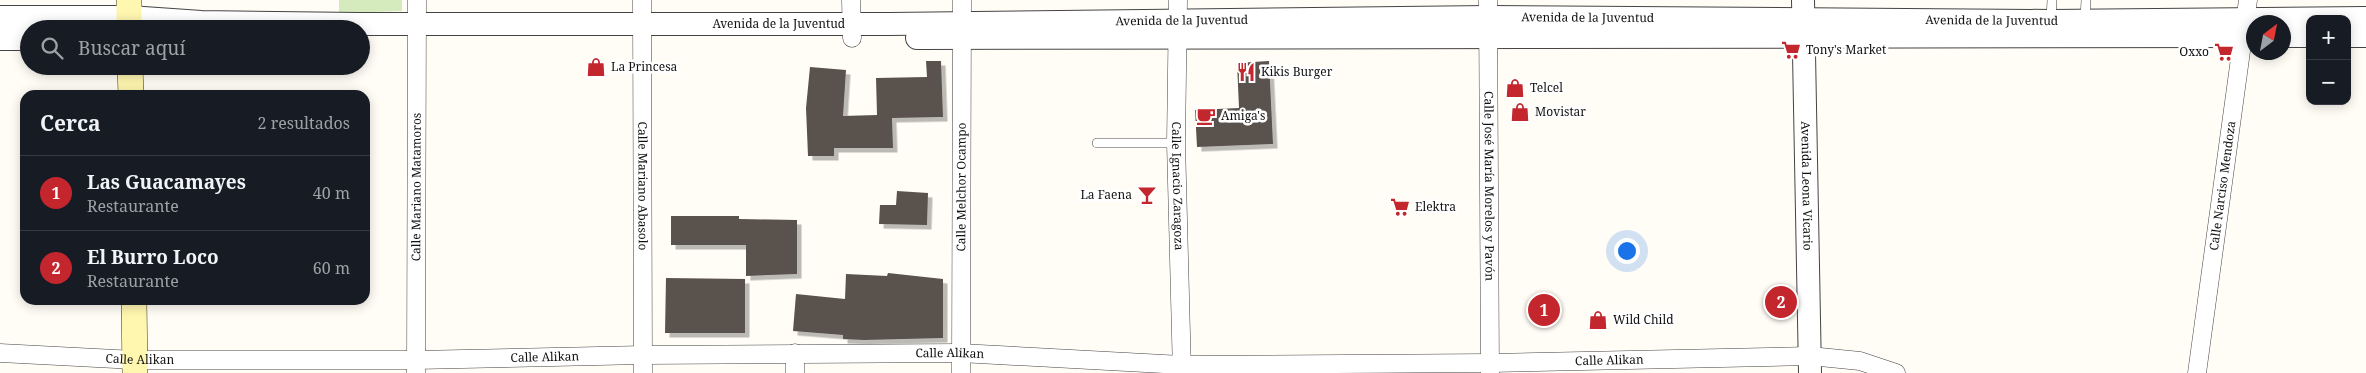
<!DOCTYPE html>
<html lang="es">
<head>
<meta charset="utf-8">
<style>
	:root { --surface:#171b24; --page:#20242c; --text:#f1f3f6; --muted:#9ea1a6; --line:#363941; --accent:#c4262e }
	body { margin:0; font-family:"Noto Serif",serif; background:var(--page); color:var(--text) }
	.controls { position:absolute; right:15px; top:15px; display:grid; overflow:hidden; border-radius:10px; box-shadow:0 2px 12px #0003 }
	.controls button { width:45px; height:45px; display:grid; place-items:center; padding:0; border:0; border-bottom:1px solid var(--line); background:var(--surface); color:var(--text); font:25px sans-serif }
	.compass { position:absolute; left:2246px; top:15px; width:45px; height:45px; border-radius:50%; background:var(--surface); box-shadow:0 2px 12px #0003; rotate:32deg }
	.you { position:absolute; left:1626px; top:250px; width:18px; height:18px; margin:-12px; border:4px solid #fff; border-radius:50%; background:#1a73e8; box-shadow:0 0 0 8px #1a73e833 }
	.badge { display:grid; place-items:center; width:32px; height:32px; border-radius:50%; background:var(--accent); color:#fff; font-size:16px; font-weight:700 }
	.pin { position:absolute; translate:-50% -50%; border:2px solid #fff; box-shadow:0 1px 5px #0006 }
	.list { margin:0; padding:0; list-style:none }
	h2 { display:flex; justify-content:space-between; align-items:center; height:65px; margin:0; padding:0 20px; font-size:21px }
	h2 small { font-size:16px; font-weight:400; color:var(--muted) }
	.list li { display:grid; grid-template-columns:32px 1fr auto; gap:15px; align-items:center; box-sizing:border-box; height:75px; padding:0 20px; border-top:1px solid var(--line) }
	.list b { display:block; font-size:19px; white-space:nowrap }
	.list p { margin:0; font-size:16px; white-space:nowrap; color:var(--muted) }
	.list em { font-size:16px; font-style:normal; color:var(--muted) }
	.icon { flex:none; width:28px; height:28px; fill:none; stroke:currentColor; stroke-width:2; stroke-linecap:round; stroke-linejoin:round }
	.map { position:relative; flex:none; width:2366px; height:373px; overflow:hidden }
	.search { position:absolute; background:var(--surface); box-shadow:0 2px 12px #0003; left:20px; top:20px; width:350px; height:55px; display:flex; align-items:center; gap:12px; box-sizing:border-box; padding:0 18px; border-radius:28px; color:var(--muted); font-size:19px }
	.panel { position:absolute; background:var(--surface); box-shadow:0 2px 12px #0003; left:20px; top:90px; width:350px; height:215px; border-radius:15px }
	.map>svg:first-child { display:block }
</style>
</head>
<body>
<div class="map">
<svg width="2366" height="373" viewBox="0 0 2366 373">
	<defs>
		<filter id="shadow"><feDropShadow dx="4.5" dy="4.5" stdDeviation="0" flood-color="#0004"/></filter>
	</defs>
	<rect width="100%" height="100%" fill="#fffdf5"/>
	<path fill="#d5ebbd" d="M339,0H402V11L339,13Z"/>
	<g fill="#5a524d" filter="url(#shadow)">
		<path d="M926,61H941L943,117L892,118L893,148H834V156H808L806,108L810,67L846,70L843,116L877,115L876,78L927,77Z"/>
		<path d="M1269,61L1273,144L1197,147L1195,110L1239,108L1237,63Z"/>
		<path d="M897,191L928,193L927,225L879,224L880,205H896Z"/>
		<path d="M671,216H739V219L797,220V274L746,276V245H671Z"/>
		<path d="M888,273L943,279V338L864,340L843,339V335L793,331L796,294L845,299L846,274L887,276Z"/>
		<path d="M666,278L745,279V333H665Z"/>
	</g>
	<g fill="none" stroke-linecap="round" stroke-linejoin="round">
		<g stroke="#444" stroke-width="10">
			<g id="service">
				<path d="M2085,19L2086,0"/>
				<path d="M2051,20L2052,0"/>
				<path d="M1097,143H1176"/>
			</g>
		</g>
		<g stroke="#444" stroke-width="19">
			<g id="minor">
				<path id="s1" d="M642,0L643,373"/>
				<path d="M851,0L852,38"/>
				<path id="s2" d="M1178,0L1176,143L1182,373"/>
				<path id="s3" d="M1488,0L1490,373"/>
				<path id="s4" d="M0,353L135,360H416L643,355L960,353L1182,365L1490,363L1810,356L1860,361L1896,373"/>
				<path d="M795,353V373"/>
				<path id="s5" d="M416,373L417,0"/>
				<path id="s6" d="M961,373L962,0"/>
				<path id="s7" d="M2197,373L2248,0"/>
			</g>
		</g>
		<g stroke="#444" stroke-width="24">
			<g id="tertiary">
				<path id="s8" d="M1803,0L1810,373"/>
				<path id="s9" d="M0,17H129L201,22L359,24H889L1488,17L2051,21L2366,18"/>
				<path d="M2284,36H2310"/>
				<path d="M2347,36H2366"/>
				<path d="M917,38L2254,36"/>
				<path d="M0,39H29"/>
			</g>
		</g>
		<g stroke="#333" stroke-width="26">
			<g id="secondary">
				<path d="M129,29V0"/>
				<path d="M130,66L131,95"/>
				<path d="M134,300L135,373"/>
			</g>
		</g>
		<use href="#service" stroke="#fff" stroke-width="9"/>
		<use href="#minor" stroke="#fff" stroke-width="18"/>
		<use href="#tertiary" stroke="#fff" stroke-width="22"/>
		<use href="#secondary" stroke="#fff6b0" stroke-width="25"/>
	</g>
	<defs>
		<g id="supermarket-bare" transform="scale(1.5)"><path d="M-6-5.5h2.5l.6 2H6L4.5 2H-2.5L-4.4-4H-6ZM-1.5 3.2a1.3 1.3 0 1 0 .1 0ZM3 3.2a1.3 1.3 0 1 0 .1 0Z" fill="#c4262e" stroke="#fff" stroke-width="2.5" paint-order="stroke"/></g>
		<g id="shop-bare" transform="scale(1.5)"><path d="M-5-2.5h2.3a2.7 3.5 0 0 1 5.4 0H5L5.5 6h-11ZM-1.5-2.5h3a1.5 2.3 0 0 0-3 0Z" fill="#c4262e" stroke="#fff" stroke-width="2.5" paint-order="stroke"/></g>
		<g id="restaurant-bare" transform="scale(1.5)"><path d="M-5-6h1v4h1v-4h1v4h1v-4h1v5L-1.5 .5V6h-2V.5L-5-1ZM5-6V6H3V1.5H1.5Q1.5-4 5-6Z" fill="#c4262e" stroke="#fff" stroke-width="2.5" paint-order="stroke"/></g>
		<g id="cafe-bare" transform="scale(1.5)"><path d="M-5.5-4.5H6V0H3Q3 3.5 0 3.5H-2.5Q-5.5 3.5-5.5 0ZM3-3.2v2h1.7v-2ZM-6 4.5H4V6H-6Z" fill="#c4262e" stroke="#fff" stroke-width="2.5" paint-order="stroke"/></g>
		<g id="bar-bare" transform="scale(1.5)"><path d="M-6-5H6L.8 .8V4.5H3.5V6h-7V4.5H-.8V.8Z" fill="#c4262e" stroke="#fff" stroke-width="2.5" paint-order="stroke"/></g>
	</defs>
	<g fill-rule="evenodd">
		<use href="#supermarket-bare" x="1791" y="50"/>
		<use href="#supermarket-bare" x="2224" y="52"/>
		<use href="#shop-bare" x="596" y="67"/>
		<use href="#restaurant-bare" x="1246" y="72"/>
		<use href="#shop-bare" x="1515" y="88"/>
		<use href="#shop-bare" x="1520" y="112"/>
		<use href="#cafe-bare" x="1206" y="116"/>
		<use href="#bar-bare" x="1147" y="195"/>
		<use href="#supermarket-bare" x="1400" y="207"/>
		<use href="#shop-bare" x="1598" y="320"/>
	</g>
	<g text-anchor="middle" stroke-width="5" stroke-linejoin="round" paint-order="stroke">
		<g font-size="12" fill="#111" stroke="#fff">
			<text dy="4" stroke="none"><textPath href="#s9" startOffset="1588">Avenida de la Juventud</textPath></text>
			<text dy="4" stroke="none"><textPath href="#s9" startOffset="1992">Avenida de la Juventud</textPath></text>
			<text dy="4" stroke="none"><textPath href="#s9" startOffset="1182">Avenida de la Juventud</textPath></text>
			<text dy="4" stroke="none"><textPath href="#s9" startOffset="779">Avenida de la Juventud</textPath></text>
			<text dy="4" stroke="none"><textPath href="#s5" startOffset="186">Calle Mariano Matamoros</textPath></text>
			<text dy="4" stroke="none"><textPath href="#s1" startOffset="186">Calle Mariano Abasolo</textPath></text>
			<text dy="4" stroke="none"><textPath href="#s6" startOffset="186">Calle Melchor Ocampo</textPath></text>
			<text dy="4" stroke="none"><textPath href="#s3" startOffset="186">Calle José María Morelos y Pavón</textPath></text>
			<text dy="4" stroke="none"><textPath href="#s8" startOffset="186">Avenida Leona Vicario</textPath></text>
			<text dy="4" stroke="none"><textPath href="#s2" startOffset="186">Calle Ignacio Zaragoza</textPath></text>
			<text dy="4" stroke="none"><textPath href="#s7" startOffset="189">Calle Narciso Mendoza</textPath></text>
			<text dy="4" stroke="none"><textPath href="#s4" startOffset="950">Calle Alikan</textPath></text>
			<text dy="4" stroke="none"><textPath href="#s4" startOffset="545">Calle Alikan</textPath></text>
			<text dy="4" stroke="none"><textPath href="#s4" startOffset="140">Calle Alikan</textPath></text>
			<text dy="4" stroke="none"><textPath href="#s4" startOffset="1610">Calle Alikan</textPath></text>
		</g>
		<g font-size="12" fill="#111" stroke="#fff" text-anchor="start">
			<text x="1806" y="54">Tony's Market</text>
			<text x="2209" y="56" text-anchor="end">Oxxo</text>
			<text x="611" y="71">La Princesa</text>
			<text x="1261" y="76">Kikis Burger</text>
			<text x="1530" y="92">Telcel</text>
			<text x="1535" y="116">Movistar</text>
			<text x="1221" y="120">Amiga's</text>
			<text x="1132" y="199" text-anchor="end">La Faena</text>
			<text x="1415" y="211">Elektra</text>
			<text x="1613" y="324">Wild Child</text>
		</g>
	</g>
</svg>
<div class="controls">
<button>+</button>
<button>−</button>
</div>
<svg class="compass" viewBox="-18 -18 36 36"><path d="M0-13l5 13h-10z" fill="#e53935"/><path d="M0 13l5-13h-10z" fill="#9ea1a6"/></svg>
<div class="you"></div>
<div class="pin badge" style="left:1544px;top:310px">1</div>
<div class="pin badge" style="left:1781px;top:302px">2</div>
<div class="search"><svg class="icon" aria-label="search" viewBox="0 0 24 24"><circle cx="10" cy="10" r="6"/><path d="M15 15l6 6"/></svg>Buscar aquí</div>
<section class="panel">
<h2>Cerca<small>2 resultados</small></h2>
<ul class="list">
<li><span class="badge">1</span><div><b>Las Guacamayes</b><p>Restaurante</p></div><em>40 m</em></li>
<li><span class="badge">2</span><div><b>El Burro Loco</b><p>Restaurante</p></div><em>60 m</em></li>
</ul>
</section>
</div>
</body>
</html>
